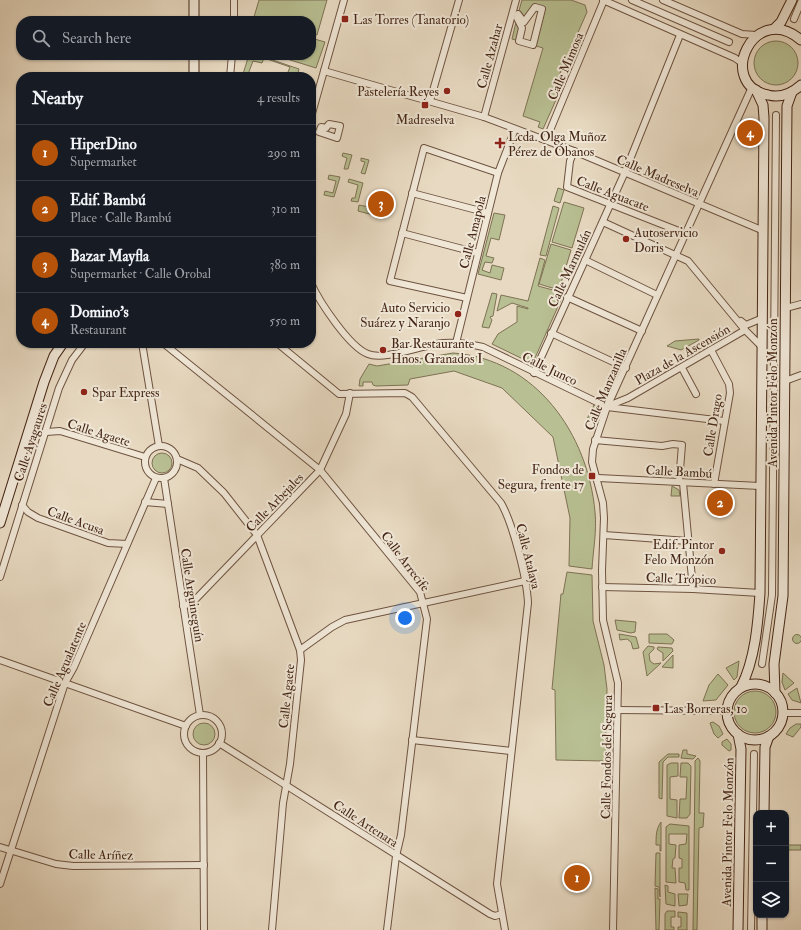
<!DOCTYPE html>
<html lang="en">
<head>
<meta charset="utf-8">
<style>
	:root { --surface:#171b24; --page:#20242c; --text:#f1f3f6; --muted:#9ea1a6; --line:#363941; --accent:#b45309 }
	body { margin:0; font-family:"IM FELL Double Pica",serif; background:var(--page); color:var(--text) }
	.controls { position:absolute; right:12px; bottom:12px; display:grid; overflow:hidden; border-radius:8px; box-shadow:0 1px 3px #0004 }
	.controls button { width:36px; height:36px; display:grid; place-items:center; padding:0; border:0; border-bottom:1px solid var(--line); background:var(--surface); color:var(--text); font:20px sans-serif }
	.you { position:absolute; left:405px; top:618px; width:14px; height:14px; margin:-10px; border:3px solid #fff; border-radius:50%; background:#1a73e8; box-shadow:0 0 0 6px #1a73e833 }
	.badge { display:grid; place-items:center; width:26px; height:26px; border-radius:50%; background:var(--accent); color:#fff; font-size:13px; font-weight:700 }
	.pin { position:absolute; translate:-50% -50%; border:2px solid #fff; box-shadow:0 1px 4px #0006 }
	.list { margin:0; padding:0; list-style:none }
	h2 { display:flex; justify-content:space-between; align-items:center; height:52px; margin:0; padding:0 16px; font-size:17px }
	h2 small { font-size:13px; font-weight:400; color:var(--muted) }
	.list li { display:grid; grid-template-columns:26px 1fr auto; gap:12px; align-items:center; box-sizing:border-box; height:56px; padding:0 16px; border-top:1px solid var(--line) }
	.list b { display:block; font-size:15px; white-space:nowrap }
	.list p { margin:0; font-size:13px; white-space:nowrap; color:var(--muted) }
	.list em { font-size:13px; font-style:normal; color:var(--muted) }
	.icon { flex:none; width:22px; height:22px; fill:none; stroke:currentColor; stroke-width:2; stroke-linecap:round; stroke-linejoin:round }
	.map { position:relative; flex:none; width:801px; height:930px; overflow:hidden }
	.search { position:absolute; background:var(--surface); box-shadow:0 1px 3px #0004; left:16px; top:16px; width:300px; height:44px; display:flex; align-items:center; gap:10px; box-sizing:border-box; padding:0 14px; border-radius:16px; color:var(--muted); font-size:15px }
	.panel { position:absolute; background:var(--surface); box-shadow:0 1px 3px #0004; left:16px; top:72px; width:300px; height:276px; border-radius:16px }
	.map>svg:first-child { display:block }
</style>
</head>
<body>
<div class="map">
<svg width="801" height="930" viewBox="0 0 801 930">
	<rect width="100%" height="100%" fill="#e8dac2"/>
	<filter id="stains"><feTurbulence type="fractalNoise" baseFrequency=".005" numOctaves="4"/><feColorMatrix values="0 0 0 0 .2 0 0 0 0 .09 0 0 0 0 .02 0 0 0 .5 -.17"/></filter>
	<radialGradient id="worn" r=".72"><stop offset=".6" stop-color="#630" stop-opacity="0"/><stop offset="1" stop-color="#630" stop-opacity=".3"/></radialGradient>
	<g fill="#b8bf92" stroke="#7e7254">
		<path d="M259,0H327L317,35L311,34V21H267L254,17Z"/>
		<path d="M522,0H571L585,5L587,12L554,87L559,93L543,129L538,127L540,122L523,116L543,48L533,45L542,9L535,6L524,22L518,14Z"/>
		<path d="M517,18L522,28L519,41L512,39Z"/>
		<path d="M311,38L325,42L316,68L274,55H311Z"/>
		<circle cx="776" cy="63" r="22"/>
		<path d="M249,55H258L299,69L297,77H292V74L288,72L290,67L264,58L262,63L253,61L247,77H242Z"/>
		<path d="M343,153L352,155L348,169H344L347,158L342,156Z"/>
		<path d="M361,158L369,160L365,174L361,173L365,162L361,161Z"/>
		<path d="M329,175L340,177L334,197L324,195L325,191L333,193L336,181L328,179Z"/>
		<path d="M349,179L363,183L358,202L351,201L352,198H355L358,185L348,182Z"/>
		<path d="M558,188L564,190L560,203L554,201Z"/>
		<path d="M564,202L584,208L572,248L552,242Z"/>
		<path d="M359,205L374,208L373,215L358,211Z"/>
		<path d="M553,206L559,208L546,256L540,255Z"/>
		<path d="M494,213L505,215L499,240L491,238L486,256L494,258L492,263L485,262L482,270L490,273L492,265L504,268L501,280L478,274Z"/>
		<path d="M551,244L571,250L559,290L539,284Z"/>
		<path d="M540,258L545,260L538,286L564,293L535,358L527,361L492,344L498,334L517,322V306L528,309V308L512,303L497,311L501,295L528,301Z"/>
		<path d="M492,293L497,294L493,316L490,317L492,320L489,328L482,327Z"/>
		<path d="M699,339V340L681,350L667,346L675,341Z"/>
		<path d="M453,353C536,359 588,434 595,512C597,531 593,551 592,569L569,566L570,518L553,437L502,388L454,371L410,379L408,385L376,386L373,385L372,382H363V386H359L360,379L369,364L377,366Z"/>
		<path d="M594,405L598,407L593,422L586,421Z"/>
		<circle cx="162" cy="463" r="10"/>
		<path d="M672,486L679,490L680,496H671Z"/>
		<path d="M567,572L592,575L593,621L604,665L607,689L605,761L556,760L555,690L552,689L561,594H563Z"/>
		<path d="M615,620L636,622L635,632L631,633L617,630Z"/>
		<path d="M619,634L636,637L639,648L633,649L631,642L627,639L620,640Z"/>
		<path d="M649,634H667L674,640L672,644L649,643Z"/>
		<circle cx="797" cy="639" r="4.5"/>
		<path d="M648,646L654,647V649L649,654L650,661L654,664L661,663L647,676L643,652Z"/>
		<path d="M658,647L672,648L673,651L663,661V653L657,649Z"/>
		<path d="M673,655V668L662,667Z"/>
		<path d="M739,661L737,677L734,680L726,668Z"/>
		<path d="M783,673L794,683L785,690L782,682Z"/>
		<path d="M718,674L728,685L716,700L703,701L709,685Z"/>
		<path d="M797,688L801,703L792,700L788,694Z"/>
		<circle cx="755" cy="712" r="21"/>
		<path d="M713,722L719,726L723,734L718,738L714,734L710,723Z"/>
		<circle cx="204" cy="734" r="11"/>
		<path d="M796,724H801V727L793,737L786,734L790,728Z"/>
		<path d="M727,739L731,744V750L729,751L722,745V742Z"/>
		<path d="M683,750H687V754L696,756L693,759L681,758Z"/>
		<path d="M668,754H679V757H668L663,762L662,799L659,798V762Z"/>
		<path d="M698,758L700,761L699,813H704L703,827L699,828L697,930H693L695,773V761Z"/>
		<path d="M671,763H678V776L670,777V799L677,800V818L667,816V765Z"/>
		<path d="M681,763H688L691,766L690,814L687,818H679L680,799H686L687,777H680Z"/>
		<path d="M661,822V851H660V845H656C656,836 656,829 661,822Z"/>
		<path d="M670,824L689,826V890H686L685,883L679,882V868H682V859L679,858V845L686,844L687,834H669V844L676,845L675,858L673,859L672,868H675L676,883L666,882V827Z"/>
		<rect x="786" y="845" width="15" height="5"/>
		<path d="M656,853H660V897L659,887L655,886Z"/>
		<path d="M665,885L668,886V892L675,894V906L666,904Z"/>
		<path d="M655,888L658,889V899H660L659,930H656Z"/>
		<path d="M678,894H688L687,905L679,906Z"/>
		<path d="M667,911H675V917H671V927H674V930H665V914Z"/>
		<path d="M678,912L687,913V930H678V927H681V917H678Z"/>
	</g>
	<g fill="none" stroke-linecap="round" stroke-linejoin="round">
		<g stroke="#6e5340" stroke-width="8">
			<g id="street">
				<path d="M603,0L735,58L742,63"/>
				<path d="M632,0L729,42"/>
				<path d="M663,0L742,34L756,35"/>
				<path d="M535,7L542,9L533,45L519,41L522,28L517,18L518,14L524,22Z"/>
				<path d="M794,19L801,2"/>
				<path d="M234,21V0"/>
				<path d="M324,71L484,117L574,151L764,231"/>
				<path d="M230,77L232,55"/>
				<path d="M430,101L459,0"/>
				<path d="M311,117L344,0"/>
				<path d="M484,117L516,0"/>
				<path d="M329,124L340,126L337,138L319,132L321,127L326,128Z"/>
				<path d="M546,140L604,0"/>
				<path d="M574,151L570,161L567,187L684,233"/>
				<path d="M412,193L488,213"/>
				<path d="M603,222L688,261L745,330L762,347"/>
				<path d="M402,233L478,253"/>
				<path d="M585,260L657,295"/>
				<path d="M311,283C319,301 349,347 368,354C384,361 425,344 443,343C457,342 470,344 483,347L607,407L724,421"/>
				<path d="M567,297L642,331"/>
				<path d="M467,298L390,281L424,148L498,173"/>
				<path d="M786,308L801,304"/>
				<path d="M741,321L746,325L763,318"/>
				<path d="M551,333L626,368"/>
				<path d="M142,343L159,446"/>
				<path d="M163,343L320,470L420,592L427,619L401,835L396,856L387,930"/>
				<path d="M277,343L339,394L405,393L412,397L501,503C513,524 527,579 528,603L497,884L505,930"/>
				<path d="M456,343L498,173L515,129"/>
				<path d="M711,350L729,384L730,393L714,484"/>
				<path d="M682,368L696,394"/>
				<path d="M534,373L625,172L680,35"/>
				<path d="M785,381L801,375"/>
				<path d="M608,406L628,398L745,330"/>
				<path d="M46,432L60,431L145,457"/>
				<path d="M595,440L662,446L673,444L682,445L679,482"/>
				<circle cx="161" cy="462" r="16"/>
				<path d="M177,459L198,468L224,493L257,535L300,650L301,660L290,764L283,803L272,930"/>
				<path d="M164,478L200,715"/>
				<path d="M598,478L760,486"/>
				<path d="M683,483L693,589"/>
				<path d="M145,502L168,504"/>
				<path d="M22,505L28,512L38,518L108,543L127,544"/>
				<path d="M604,535L688,541"/>
				<path d="M0,577L59,388L72,360L85,343"/>
				<path d="M602,587L693,589L760,593"/>
				<path d="M183,606L192,603L320,470L346,414L350,393"/>
				<path d="M300,650L332,627L345,620L525,581"/>
				<path d="M0,660L186,726"/>
				<path d="M762,664L772,595L776,115"/>
				<path d="M618,710L727,711"/>
				<path d="M782,713H801"/>
				<circle cx="203" cy="734" r="19"/>
				<path d="M412,740L511,751"/>
				<path d="M219,743L490,914L495,916L502,914"/>
				<path d="M203,753L204,930"/>
				<path d="M0,847L56,864L73,866L204,865"/>
				<path d="M0,884L65,683L74,667L156,478"/>
				<path d="M613,930L618,683L603,620L602,570L604,518L603,503L592,462L593,449L607,407L752,87"/>
				<path d="M751,930L754,754"/>
			</g>
		</g>
		<g stroke="#452615" stroke-width="11">
			<g id="secondary">
				<path d="M194,21V0"/>
				<path d="M774,29L781,22L792,0"/>
				<path d="M801,40C754,0 715,84 768,95C780,98 791,94 801,85"/>
				<path d="M194,77V55"/>
				<path d="M0,523L44,382L54,356L63,343"/>
				<circle cx="755" cy="712" r="28"/>
				<path d="M741,687C755,660 758,623 760,593L764,118L763,105L756,90"/>
				<path d="M775,693L774,664L783,596L787,106L792,92"/>
				<path d="M764,813L765,747L769,736"/>
				<path d="M738,930L741,749L738,734"/>
				<path d="M762,930V915"/>
			</g>
		</g>
		<use href="#street" stroke="#f0e7d7" stroke-width="6"/>
		<use href="#secondary" stroke="#f0e7d7" stroke-width="9"/>
	</g>
	<g fill="#8f2418" stroke="#f0e7d7" stroke-width="1.5">
		<rect x="341" y="15" width="8" height="8" rx="2"/>
		<circle cx="447" cy="91" r="4"/>
		<rect x="421" y="101" width="8" height="8" rx="2"/>
		<path d="M498 137h4v4h4v4h-4v4h-4v-4h-4v-4h4z"/>
		<circle cx="626" cy="239" r="4"/>
		<circle cx="458" cy="314" r="4"/>
		<circle cx="383" cy="350" r="4"/>
		<circle cx="84" cy="392" r="4"/>
		<rect x="588" y="472" width="8" height="8" rx="2"/>
		<circle cx="722" cy="551" r="4"/>
		<rect x="652" y="704" width="8" height="8" rx="2"/>
	</g>
	<g text-anchor="middle" stroke-width="4" stroke-linejoin="round" paint-order="stroke">
		<g font-size="13" fill="#452615" stroke="#f0e7d7" text-anchor="start">
			<text x="353" y="24">Las Torres (Tanatorio)</text>
			<text x="439" y="96" text-anchor="end">Pastelería Reyes</text>
			<text x="425" y="124" text-anchor="middle">Madreselva</text>
			<text x="508" y="141">Lcda. Olga Muñoz<tspan x="508" dy="15">Pérez de Óbanos</tspan></text>
			<text x="634" y="237">Autoservicio<tspan x="634" dy="15">Doris</tspan></text>
			<text x="450" y="312" text-anchor="end">Auto Servicio<tspan x="450" dy="15">Suárez y Naranjo</tspan></text>
			<text x="391" y="348">Bar Restaurante<tspan x="391" dy="15">Hnos. Granados I</tspan></text>
			<text x="92" y="397">Spar Express</text>
			<text x="584" y="474" text-anchor="end">Fondos de<tspan x="584" dy="15">Segura, frente 17</tspan></text>
			<text x="714" y="549" text-anchor="end">Edif. Pintor<tspan x="714" dy="15">Felo Monzón</tspan></text>
			<text x="664" y="713">Las Borreras, 10</text>
		</g>
		<g font-size="13" fill="#452615" stroke="#f0e7d7">
			<text transform="translate(489 56) rotate(-75)" y="5">Calle Azahar</text>
			<text transform="translate(565 66) rotate(-67)" y="5">Calle Mimosa</text>
			<text transform="translate(658 175) rotate(23)" y="5">Calle Madreselva</text>
			<text transform="translate(613 193) rotate(21)" y="5">Calle Aguacate</text>
			<text transform="translate(472 232) rotate(-76)" y="5">Calle Amapola</text>
			<text transform="translate(569 268) rotate(-65)" y="5">Calle Marmulán</text>
			<text transform="translate(682 354) rotate(-30)" y="5">Plaza de la Ascensión</text>
			<text transform="translate(550 368) rotate(26)" y="5">Calle Junco</text>
			<text transform="translate(605 389) rotate(-67)" y="5">Calle Manzanilla</text>
			<text transform="translate(772 393) rotate(-90)" y="5">Avenida Pintor Felo Monzón</text>
			<text transform="translate(712 425) rotate(-81)" y="5">Calle Drago</text>
			<text transform="translate(99 432) rotate(17)" y="5">Calle Agaete</text>
			<text transform="translate(30 442) rotate(-72)" y="5">Calle Ayagaures</text>
			<text transform="translate(679 471) rotate(3)" y="5">Calle Bambú</text>
			<text transform="translate(274 502) rotate(-46)" y="5">Calle Arbejales</text>
			<text transform="translate(76 520) rotate(20)" y="5">Calle Acusa</text>
			<text transform="translate(529 556) rotate(76)" y="5">Calle Atalaya</text>
			<text transform="translate(406 561) rotate(53)" y="5">Calle Arrecife</text>
			<text transform="translate(681 578) rotate(2)" y="5">Calle Trópico</text>
			<text transform="translate(193 595) rotate(81)" y="5">Calle Arguineguín</text>
			<text transform="translate(64 664) rotate(-67)" y="5">Calle Agualatente</text>
			<text transform="translate(286 696) rotate(-84)" y="5">Calle Agaete</text>
			<text transform="translate(606 757) rotate(-89)" y="5">Calle Fondos del Segura</text>
			<text transform="translate(366 823) rotate(33)" y="5">Calle Artenara</text>
			<text transform="translate(727 832) rotate(-89)" y="5">Avenida Pintor Felo Monzón</text>
			<text transform="translate(101 854) rotate(1)" y="5">Calle Aríñez</text>
		</g>
	</g>
	<rect width="100%" height="100%" filter="url(#stains)"/>
	<rect width="100%" height="100%" fill="url(#worn)"/>
</svg>
<div class="controls">
<button>+</button>
<button>−</button>
<button><svg class="icon" aria-label="layers" viewBox="0 0 24 24"><path d="M12 4l9 5-9 5-9-5zM3 14l9 5 9-5"/></svg></button>
</div>
<div class="you"></div>
<div class="pin badge" style="left:577px;top:878px">1</div>
<div class="pin badge" style="left:720px;top:503px">2</div>
<div class="pin badge" style="left:381px;top:204px">3</div>
<div class="pin badge" style="left:750px;top:133px">4</div>
<div class="search"><svg class="icon" aria-label="search" viewBox="0 0 24 24"><circle cx="10" cy="10" r="6"/><path d="M15 15l6 6"/></svg>Search here</div>
<section class="panel">
<h2>Nearby<small>4 results</small></h2>
<ul class="list">
<li><span class="badge">1</span><div><b>HiperDino</b><p>Supermarket</p></div><em>290 m</em></li>
<li><span class="badge">2</span><div><b>Edif. Bambú</b><p>Place · Calle Bambú</p></div><em>310 m</em></li>
<li><span class="badge">3</span><div><b>Bazar Mayfla</b><p>Supermarket · Calle Orobal</p></div><em>380 m</em></li>
<li><span class="badge">4</span><div><b>Domino's</b><p>Restaurant</p></div><em>550 m</em></li>
</ul>
</section>
</div>
</body>
</html>
